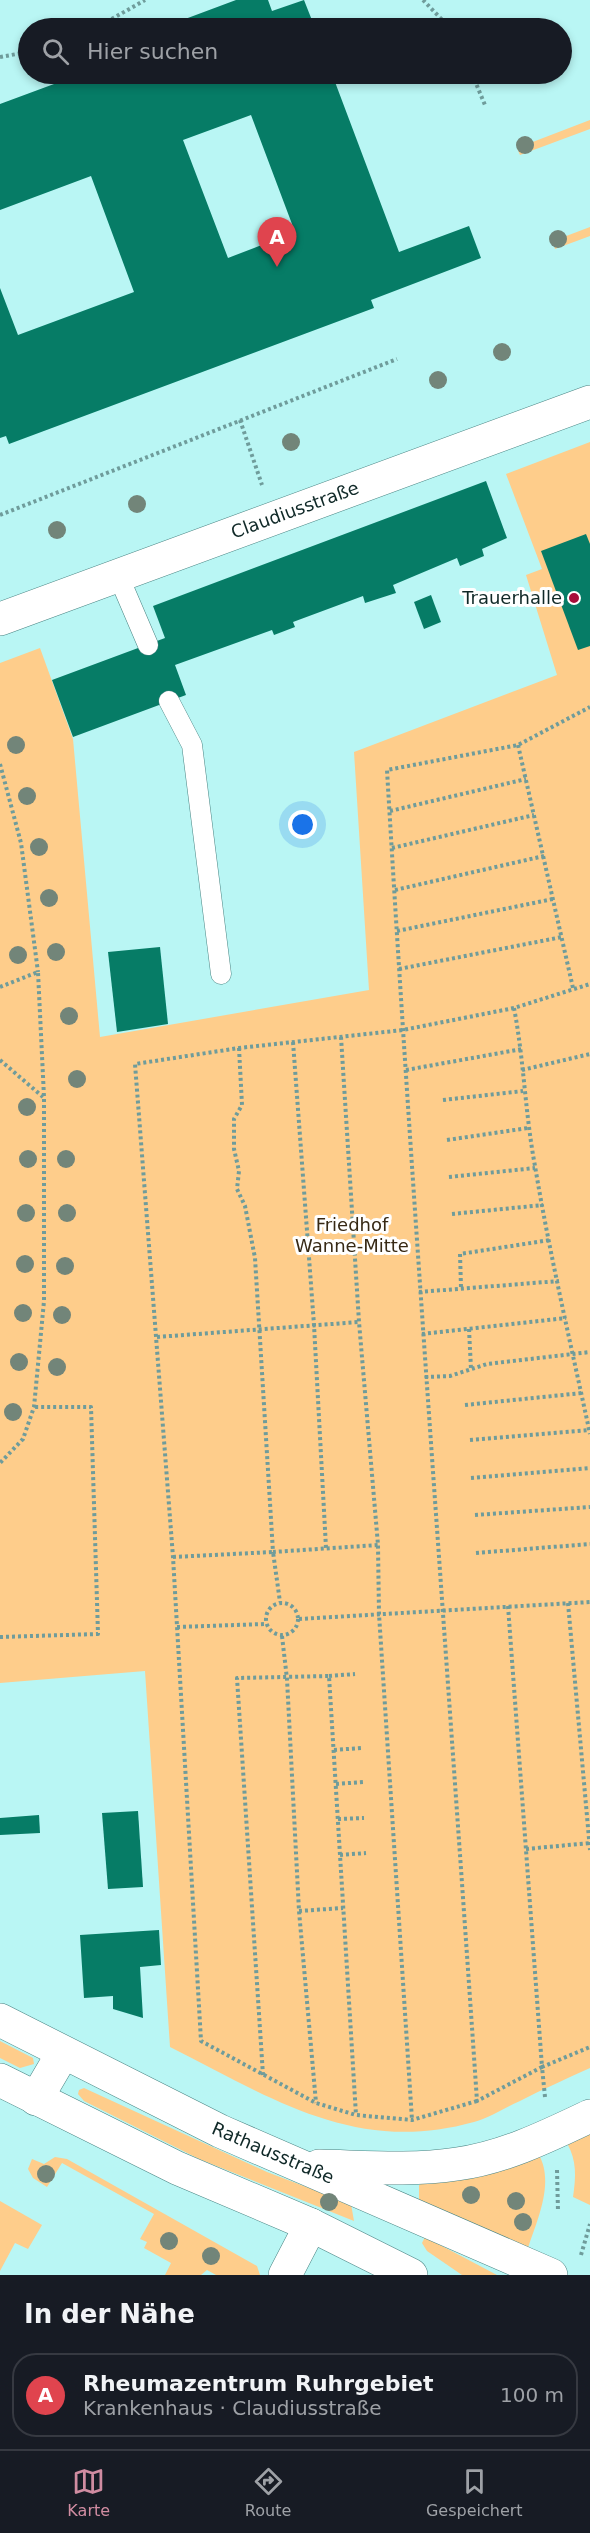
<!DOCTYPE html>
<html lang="de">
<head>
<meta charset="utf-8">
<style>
	:root { --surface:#171b24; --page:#20242c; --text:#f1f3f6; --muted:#9ea1a6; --line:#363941; --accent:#d08ca1 }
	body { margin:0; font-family:"DejaVu Sans",sans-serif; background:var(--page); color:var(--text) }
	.you { position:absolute; left:303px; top:825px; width:21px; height:21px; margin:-15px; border:4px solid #fff; border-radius:50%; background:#1a73e8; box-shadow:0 0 0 9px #1a73e833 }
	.badge { display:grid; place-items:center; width:39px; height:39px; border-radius:50%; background:var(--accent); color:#fff; font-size:20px; font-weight:700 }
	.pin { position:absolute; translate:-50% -50px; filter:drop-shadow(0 2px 3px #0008) }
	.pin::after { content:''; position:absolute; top:32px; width:21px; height:18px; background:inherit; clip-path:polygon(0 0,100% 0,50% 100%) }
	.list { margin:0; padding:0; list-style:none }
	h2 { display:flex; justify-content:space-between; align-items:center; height:78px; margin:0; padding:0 24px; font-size:26px }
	h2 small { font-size:20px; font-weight:400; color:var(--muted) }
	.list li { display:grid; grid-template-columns:39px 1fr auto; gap:18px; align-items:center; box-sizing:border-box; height:84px; margin:0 12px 12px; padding:0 12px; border:2px solid var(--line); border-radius:24px }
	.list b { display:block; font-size:22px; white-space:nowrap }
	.list p { margin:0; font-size:20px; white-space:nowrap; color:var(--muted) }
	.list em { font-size:20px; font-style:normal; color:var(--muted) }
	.icon { flex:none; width:33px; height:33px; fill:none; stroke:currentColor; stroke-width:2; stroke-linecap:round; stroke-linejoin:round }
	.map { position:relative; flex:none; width:590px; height:2275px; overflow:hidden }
	.search { position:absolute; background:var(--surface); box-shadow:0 3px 9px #0003; left:18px; right:18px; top:18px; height:66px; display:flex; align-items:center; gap:15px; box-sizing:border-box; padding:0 21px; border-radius:33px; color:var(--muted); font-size:22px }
	.sheet { height:174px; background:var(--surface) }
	nav { display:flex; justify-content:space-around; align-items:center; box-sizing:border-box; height:84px; border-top:2px solid var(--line); background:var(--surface); font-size:16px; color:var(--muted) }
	nav a { display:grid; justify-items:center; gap:3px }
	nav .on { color:var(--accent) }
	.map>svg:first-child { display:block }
</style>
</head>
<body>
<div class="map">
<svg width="590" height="2275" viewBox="0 0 590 2275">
	<rect width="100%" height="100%" fill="#b9f6f4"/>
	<g fill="#fecd8b">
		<path d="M590,120V129L520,155L517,148Z"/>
		<path d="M590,227V236L555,249L553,241Z"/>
		<path d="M590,442V2068C566,2079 543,2089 520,2101C504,2108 491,2117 474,2122C355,2155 272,2098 170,2047L145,1671L0,1683V663L40,648L73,739L100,1037L369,990L354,752L557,675L526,575L542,569L506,474Z"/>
		<path d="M0,2041L33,2058L34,2064L20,2068L0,2058Z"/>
		<path d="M84,2088L267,2172L351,2204L354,2221L199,2159L84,2101L78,2094L79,2090Z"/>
		<path d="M590,2130V2205L573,2197C576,2177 577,2161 567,2143Z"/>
		<path d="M539,2155C555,2184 536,2222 527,2251L419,2200V2185L427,2181Z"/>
		<path d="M55,2157L67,2159L257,2266L260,2275H216L207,2270L201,2275H165L171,2263L144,2248L147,2242L140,2239L154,2214L62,2163L47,2187L33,2178L28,2169L32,2159L44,2164Z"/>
		<path d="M0,2201L42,2225L28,2249L15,2243L0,2271Z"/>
		<path d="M425,2237L497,2275H462L427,2251L422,2243Z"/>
	</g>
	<g fill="#067c66" fill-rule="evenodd">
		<path d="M236,0H268L272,11L304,0L315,28H161Z"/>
		<path d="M81,74H332L399,252L469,226L481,258L371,300L374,308L9,444L6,436L0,438V288L18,335L134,292L91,176L0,210V104ZM251,115L295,232L228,258L183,140Z"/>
		<path d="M486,481L507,538L482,549L484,556L460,566L457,558L393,585L396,593L365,603L363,596L293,622L295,627L274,635L272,630L175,665L186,695L73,737L52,680L165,638L153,606Z"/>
		<path d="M586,534L590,544V646L578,650L541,551Z"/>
		<path d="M431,595L441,622L424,629L414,602Z"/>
		<path d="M160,947L168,1024L117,1032L108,952Z"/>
		<path d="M138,1811L143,1887L108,1889L102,1813Z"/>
		<path d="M39,1815L40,1833L0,1835V1818Z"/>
		<path d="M159,1930L161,1965L140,1967L143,2018L113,2009V1996L84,1998L80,1935Z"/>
	</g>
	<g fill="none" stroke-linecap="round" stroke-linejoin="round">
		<g stroke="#488382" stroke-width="21">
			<g id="service">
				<path d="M118,575L148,645"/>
				<path d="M169,701L192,745L221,974"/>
			</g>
		</g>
		<g stroke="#488382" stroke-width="34">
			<g id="minor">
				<path d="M0,619L590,402"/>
				<path d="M285,2275L311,2225"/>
			</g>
		</g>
		<g stroke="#488382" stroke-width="34">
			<g id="tertiary">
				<path d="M0,2020L220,2131L551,2275"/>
				<path d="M0,2080L177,2168L311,2225L411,2275"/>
				<path d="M36,2099L63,2053"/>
				<path d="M319,2166C365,2167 411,2171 457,2164C503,2158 548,2136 590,2116"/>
			</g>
		</g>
		<g stroke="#6f9c9b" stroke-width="4" stroke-dasharray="3 3" stroke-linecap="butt">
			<path d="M423,0L450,28"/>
			<path d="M96,28L145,0"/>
			<path d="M0,57L28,52"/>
			<path d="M472,74L485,105"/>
			<path d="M240,420L262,485"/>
			<path d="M0,515L397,359"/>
			<path d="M518,745L573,988"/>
			<path d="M0,764L21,843L38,972"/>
			<path d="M390,811L526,779"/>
			<path d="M392,848L534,815"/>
			<path d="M395,890L544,856"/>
			<path d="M397,931L553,899"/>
			<path d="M399,969L562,937"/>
			<path d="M0,987L38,972L44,1097V1301L34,1407L23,1439L0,1463"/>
			<path d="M514,1008C524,1060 525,1113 535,1166C550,1256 571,1345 590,1434"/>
			<path d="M341,1037L359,1322L378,1545L379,1614L412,2120"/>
			<path d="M293,1042L314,1325L326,1548"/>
			<path d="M239,1048L242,1105L234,1119V1149L239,1171L237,1189L245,1206L255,1258L273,1552L378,1545"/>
			<path d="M0,1060L43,1097"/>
			<path d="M406,1070L522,1049"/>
			<path d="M522,1070L590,1054"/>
			<path d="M443,1100L523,1091"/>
			<path d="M447,1140L528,1128"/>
			<path d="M449,1177L535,1168"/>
			<path d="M452,1214L543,1205"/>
			<path d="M461,1287L460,1254L550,1240"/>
			<path d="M419,1292L559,1281"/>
			<path d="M469,1329L471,1369"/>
			<path d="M422,1334L566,1318"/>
			<path d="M157,1337L359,1322"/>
			<path d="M425,1377L450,1376L487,1364L590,1352"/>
			<path d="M465,1405L582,1393"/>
			<path d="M470,1440L589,1430"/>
			<path d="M471,1478L590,1468"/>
			<path d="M475,1515L590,1507"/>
			<path d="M476,1553L590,1544"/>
			<path d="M173,1557L273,1552L280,1602"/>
			<circle cx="282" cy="1619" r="16"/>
			<path d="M568,1603L590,1850"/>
			<path d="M508,1606L542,2067L590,2047"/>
			<path d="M299,1619L590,1602"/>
			<path d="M177,1627L265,1624"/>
			<path d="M282,1636L287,1679L299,1911L316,2103"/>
			<path d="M0,1637L98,1634L91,1407H34"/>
			<path d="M329,1676L355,1674"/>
			<path d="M334,1750L361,1748"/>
			<path d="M336,1784L363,1782"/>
			<path d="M338,1819L364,1818"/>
			<path d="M526,1849L590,1843"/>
			<path d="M340,1855L366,1853"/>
			<path d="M299,1911L343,1908"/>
			<path d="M263,2075L237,1678L329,1676L356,2115"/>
			<path d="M545,2097L542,2067L477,2101C447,1658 413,1214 387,770L518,745L590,707"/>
			<path d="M477,2101L412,2120L356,2115L316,2103L201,2041L173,1557L135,1064L239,1048L403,1030L514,1008L590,984"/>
			<path d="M557,2170L558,2211"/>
			<path d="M581,2255L590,2224"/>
		</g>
		<use href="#service" stroke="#fff" stroke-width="20"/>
		<use href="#minor" stroke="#fff" stroke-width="33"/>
		<use href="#tertiary" stroke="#fff" stroke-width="33"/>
	</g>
	<g fill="#728579">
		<circle cx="525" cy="145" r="9"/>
		<circle cx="558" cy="239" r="9"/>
		<circle cx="502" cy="352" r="9"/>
		<circle cx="438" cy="380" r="9"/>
		<circle cx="291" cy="442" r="9"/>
		<circle cx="137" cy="504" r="9"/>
		<circle cx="57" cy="530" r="9"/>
		<circle cx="16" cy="745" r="9"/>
		<circle cx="27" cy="796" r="9"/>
		<circle cx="39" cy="847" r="9"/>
		<circle cx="49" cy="898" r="9"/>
		<circle cx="56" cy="952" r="9"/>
		<circle cx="18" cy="955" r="9"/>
		<circle cx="69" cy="1016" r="9"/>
		<circle cx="77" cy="1079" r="9"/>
		<circle cx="27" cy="1107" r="9"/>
		<circle cx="28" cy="1159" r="9"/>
		<circle cx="66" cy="1159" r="9"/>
		<circle cx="26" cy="1213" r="9"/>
		<circle cx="67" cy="1213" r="9"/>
		<circle cx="25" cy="1264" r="9"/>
		<circle cx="65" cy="1266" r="9"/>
		<circle cx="23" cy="1313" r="9"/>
		<circle cx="62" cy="1315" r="9"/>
		<circle cx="19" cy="1362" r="9"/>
		<circle cx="57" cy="1367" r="9"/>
		<circle cx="13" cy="1412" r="9"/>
		<circle cx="46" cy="2174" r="9"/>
		<circle cx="471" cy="2195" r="9"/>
		<circle cx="516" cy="2201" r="9"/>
		<circle cx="329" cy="2202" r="9"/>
		<circle cx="523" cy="2222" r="9"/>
		<circle cx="169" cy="2241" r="9"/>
		<circle cx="211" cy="2256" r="9"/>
	</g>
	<circle fill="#a70e3a" stroke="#fff" stroke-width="2" cx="574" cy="598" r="6"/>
	<g text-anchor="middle" stroke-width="6" stroke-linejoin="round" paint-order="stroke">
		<g font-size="18" fill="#0f2827" stroke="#fff">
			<text transform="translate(295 510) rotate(-20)" y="6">Claudiusstraße</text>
			<text transform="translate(273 2153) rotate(23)" y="6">Rathausstraße</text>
		</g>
		<g font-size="18" fill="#0f2827" stroke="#fff" text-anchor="end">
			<text x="562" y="604">Trauerhalle</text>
		</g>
		<g font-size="18" fill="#372915" stroke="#fff">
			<text x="352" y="1231">Friedhof<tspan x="352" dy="21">Wanne-Mitte</tspan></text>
		</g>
	</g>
</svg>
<div class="you"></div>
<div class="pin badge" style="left:277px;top:267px;background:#e0444e">A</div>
<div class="search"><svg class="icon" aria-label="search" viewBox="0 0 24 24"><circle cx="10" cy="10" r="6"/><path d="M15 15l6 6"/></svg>Hier suchen</div>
</div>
<section class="sheet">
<h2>In der Nähe<small></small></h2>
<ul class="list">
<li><span class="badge" style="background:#e0444e">A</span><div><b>Rheumazentrum Ruhrgebiet</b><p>Krankenhaus · Claudiusstraße</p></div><em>100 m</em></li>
</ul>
</section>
<nav>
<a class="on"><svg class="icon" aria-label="map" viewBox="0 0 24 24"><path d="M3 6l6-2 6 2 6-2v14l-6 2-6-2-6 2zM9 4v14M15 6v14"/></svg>Karte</a>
<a><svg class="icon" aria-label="directions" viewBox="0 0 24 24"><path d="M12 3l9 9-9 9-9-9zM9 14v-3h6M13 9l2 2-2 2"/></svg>Route</a>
<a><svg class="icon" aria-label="saved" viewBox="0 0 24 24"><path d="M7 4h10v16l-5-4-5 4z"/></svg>Gespeichert</a>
</nav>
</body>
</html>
